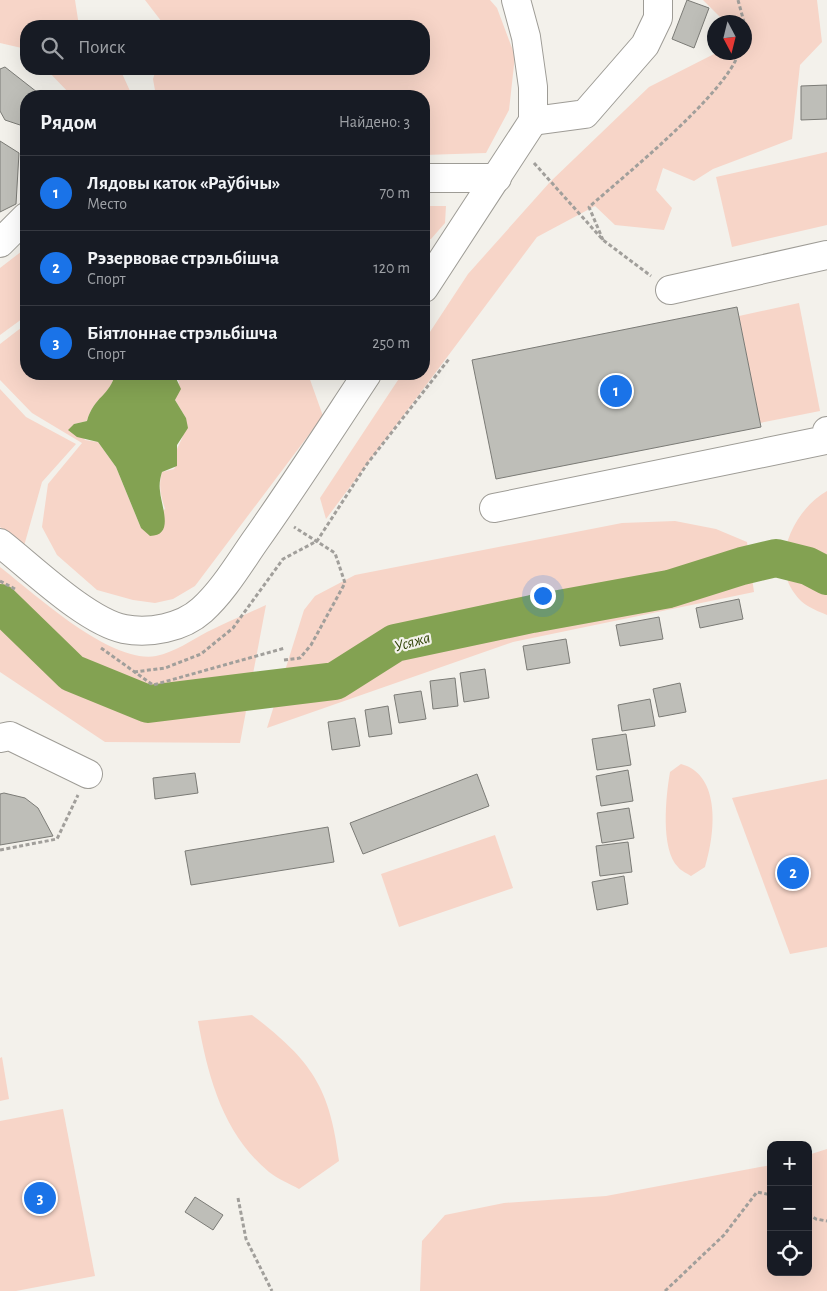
<!DOCTYPE html>
<html lang="ru">
<head>
<meta charset="utf-8">
<style>
	:root { --surface:#171b24; --page:#20242c; --text:#f1f3f6; --muted:#9ea1a6; --line:#363941; --accent:#1a73e8 }
	body { margin:0; font-family:"Alegreya Sans",sans-serif; background:var(--page); color:var(--text) }
	.controls { position:absolute; right:15px; bottom:15px; display:grid; overflow:hidden; border-radius:10px; box-shadow:0 5px 20px #0002 }
	.controls button { width:45px; height:45px; display:grid; place-items:center; padding:0; border:0; border-bottom:1px solid var(--line); background:var(--surface); color:var(--text); font:25px sans-serif }
	.compass { position:absolute; left:707px; top:15px; width:45px; height:45px; border-radius:50%; background:var(--surface); box-shadow:0 5px 20px #0002; rotate:173deg }
	.you { position:absolute; left:542px; top:595px; width:18px; height:18px; margin:-12px; border:4px solid #fff; border-radius:50%; background:#1a73e8; box-shadow:0 0 0 8px #1a73e833 }
	.badge { display:grid; place-items:center; width:32px; height:32px; border-radius:50%; background:var(--accent); color:#fff; font-size:16px; font-weight:700 }
	.pin { position:absolute; translate:-50% -50%; border:2px solid #fff; box-shadow:0 1px 5px #0006 }
	.list { margin:0; padding:0; list-style:none }
	h2 { display:flex; justify-content:space-between; align-items:center; height:65px; margin:0; padding:0 20px; font-size:21px }
	h2 small { font-size:16px; font-weight:400; color:var(--muted) }
	.list li { display:grid; grid-template-columns:32px 1fr auto; gap:15px; align-items:center; box-sizing:border-box; height:75px; padding:0 20px; border-top:1px solid var(--line) }
	.list b { display:block; font-size:19px; white-space:nowrap }
	.list p { margin:0; font-size:16px; white-space:nowrap; color:var(--muted) }
	.list em { font-size:16px; font-style:normal; color:var(--muted) }
	.icon { flex:none; width:28px; height:28px; fill:none; stroke:currentColor; stroke-width:2; stroke-linecap:round; stroke-linejoin:round }
	.map { position:relative; flex:none; width:827px; height:1291px; overflow:hidden }
	.search { position:absolute; background:var(--surface); box-shadow:0 5px 20px #0002; left:20px; top:20px; width:410px; height:55px; display:flex; align-items:center; gap:12px; box-sizing:border-box; padding:0 18px; border-radius:20px; color:var(--muted); font-size:19px }
	.panel { position:absolute; background:var(--surface); box-shadow:0 5px 20px #0002; left:20px; top:90px; width:410px; height:290px; border-radius:20px }
	.map>svg:first-child { display:block }
</style>
</head>
<body>
<div class="map">
<svg width="827" height="1291" viewBox="0 0 827 1291">
	<rect width="100%" height="100%" fill="#f3f1eb"/>
	<g fill="#f7d5c8">
		<path d="M0,0H75L79,26H26V49L0,43Z"/>
		<path d="M145,0H490L497,8L515,56L509,110L486,153L424,155V96H156L153,79L156,69H424V26H165Z"/>
		<path d="M703,0H817L822,42L800,65L792,139L713,169L694,181L663,168L656,190L672,208L664,230L615,225L595,206L537,237L326,519L320,498L402,374H424V341L468,274L550,182L649,87L716,53L744,52V22H725Z"/>
		<path d="M46,69H120L130,91L121,96H72Z"/>
		<path d="M827,152V225L732,247L716,177Z"/>
		<path d="M424,206H446L445,223L431,239L424,240Z"/>
		<path d="M26,248V316L0,335V268Z"/>
		<path d="M799,303L820,411L760,423L739,316Z"/>
		<path d="M26,324V374H115C110,397 94,396 87,421L74,424L85,440L98,442L116,467L141,528L165,509C161,496 158,486 162,472L174,469L177,463C173,450 180,446 183,435C185,430 185,424 186,418L175,400L179,382L174,374H308L323,416L195,586L173,599L155,603L133,600L97,590L57,555L42,527L48,484L82,443L32,413L0,380V344Z"/>
		<path d="M0,389L26,417L76,444L42,482L24,546L0,527Z"/>
		<path d="M827,491V615C815,610 802,605 795,594C769,560 795,509 827,491Z"/>
		<path d="M675,521L716,529L747,542L754,592L513,642L267,728L304,610L315,596L355,575L622,523Z"/>
		<path d="M0,567C35,594 110,664 156,656C175,652 190,641 207,632C227,622 247,614 266,605L240,743L105,742L0,672Z"/>
		<path d="M681,764C722,775 715,835 705,867L691,876C687,873 681,871 678,867C660,849 666,795 670,772Z"/>
		<path d="M827,779V947L790,954L732,798Z"/>
		<path d="M495,835L513,888L399,927L381,874Z"/>
		<path d="M252,1015C311,1060 330,1087 339,1161L299,1189C290,1184 278,1179 269,1172C223,1134 208,1077 198,1021Z"/>
		<path d="M2,1057L9,1099L0,1101V1058Z"/>
		<path d="M63,1109L95,1276L16,1291H0V1121Z"/>
		<path d="M827,1149V1291H420L422,1241L445,1215L504,1203L606,1196L771,1165V1272H808V1155Z"/>
	</g>
	<path fill="#83a252" d="M115,374H174L181,389L175,400L186,418L188,428L177,445V466L162,472C160,478 159,485 160,491C161,506 175,536 150,536L141,528L116,467L98,442L77,437L68,430L74,424L87,421C94,396 110,396 115,374Z"/>
	<g fill="none" stroke-linecap="round" stroke-linejoin="round">
		<path stroke="#83a252" stroke-width="38" d="M0,603L72,673L148,704L335,681L395,643L532,614L669,589L742,566L776,558L808,566L827,576"/>
	</g>
	<g fill="#bebeb8" stroke="#7b7b76">
		<path d="M687,0L709,8L694,48L672,39Z"/>
		<path d="M5,67L42,96H26V127L5,120L0,111V69Z"/>
		<path d="M827,85V119L801,120V86Z"/>
		<path d="M0,141L19,153L16,204L0,212Z"/>
		<path d="M737,307L761,427L496,479L472,360Z"/>
		<path d="M739,599L743,619L700,628L696,608Z"/>
		<path d="M659,617L663,639L620,646L616,625Z"/>
		<path d="M566,639L570,663L527,670L523,646Z"/>
		<path d="M485,669L489,698L464,702L460,673Z"/>
		<path d="M455,678L458,706L433,709L430,681Z"/>
		<path d="M680,683L686,712L659,717L653,689Z"/>
		<path d="M421,691L426,719L399,723L394,695Z"/>
		<path d="M650,699L655,726L622,731L618,705Z"/>
		<path d="M388,706L392,734L369,737L365,710Z"/>
		<path d="M355,718L360,746L332,750L328,722Z"/>
		<path d="M626,734L631,765L597,770L592,739Z"/>
		<path d="M628,770L633,801L601,806L596,776Z"/>
		<path d="M195,773L198,793L155,799L153,778Z"/>
		<path d="M477,774L489,806L363,854L350,823Z"/>
		<path d="M4,793L25,798L38,808L53,836L0,845V794Z"/>
		<path d="M629,808L634,838L602,843L597,813Z"/>
		<path d="M328,827L334,862L191,885L185,851Z"/>
		<path d="M628,842L632,872L600,876L596,846Z"/>
		<path d="M624,876L628,904L597,910L592,882Z"/>
		<path d="M195,1197L223,1215L213,1230L185,1212Z"/>
	</g>
	<g fill="none" stroke-linecap="round" stroke-linejoin="round">
		<g stroke="#9e9c96" stroke-width="30">
			<g id="minor">
				<path d="M533,121L585,114L645,45L658,18V0"/>
				<path d="M424,178H497"/>
				<path d="M0,243L26,217"/>
				<path d="M424,288L533,121V87L526,37L516,0"/>
				<path d="M670,290L827,255"/>
				<path d="M494,508L826,440L827,431"/>
				<path d="M0,543C31,567 86,621 124,629C149,634 182,628 202,610C223,591 239,564 255,541C294,486 330,430 367,374"/>
				<path d="M0,738L10,736L88,774"/>
			</g>
		</g>
		<g stroke="#a19f9b" stroke-width="3" stroke-dasharray="4 2.5" stroke-linecap="butt">
			<path d="M738,0L744,22"/>
			<path d="M744,24V36"/>
			<path d="M534,163L603,240L651,276"/>
			<path d="M603,240L589,207C624,176 727,93 739,52"/>
			<path d="M0,581L15,589"/>
			<path d="M101,648L153,685L285,648"/>
			<path d="M284,660L300,658L311,645L345,583L335,553L294,527"/>
			<path d="M134,672L165,668L201,654L233,628L283,559L317,541L367,464L449,359"/>
			<path d="M0,850L57,839L78,795"/>
			<path d="M238,1198L246,1239L272,1291"/>
			<path d="M808,1214L816,1219L827,1221"/>
			<path d="M665,1291L724,1235L757,1192L771,1195"/>
		</g>
		<use href="#minor" stroke="#fff" stroke-width="28"/>
	</g>
	<g text-anchor="middle" stroke-width="4.5" stroke-linejoin="round" paint-order="stroke">
		<g font-size="16" font-style="italic" fill="#2f4306" stroke="#f3f1eb">
			<text transform="translate(412 641) rotate(-15)" y="6">Усяжа</text>
		</g>
	</g>
</svg>
<div class="controls">
<button>+</button>
<button>−</button>
<button><svg class="icon" aria-label="locate" viewBox="0 0 24 24"><circle cx="12" cy="12" r="6"/><path d="M12 2v4M12 18v4M2 12h4M18 12h4"/></svg></button>
</div>
<svg class="compass" viewBox="-18 -18 36 36"><path d="M0-13l5 13h-10z" fill="#e53935"/><path d="M0 13l5-13h-10z" fill="#9ea1a6"/></svg>
<div class="you"></div>
<div class="pin badge" style="left:616px;top:391px">1</div>
<div class="pin badge" style="left:793px;top:873px">2</div>
<div class="pin badge" style="left:40px;top:1198px">3</div>
<div class="search"><svg class="icon" aria-label="search" viewBox="0 0 24 24"><circle cx="10" cy="10" r="6"/><path d="M15 15l6 6"/></svg>Поиск</div>
<section class="panel">
<h2>Рядом<small>Найдено: 3</small></h2>
<ul class="list">
<li><span class="badge">1</span><div><b>Лядовы каток «Раўбічы»</b><p>Место</p></div><em>70 m</em></li>
<li><span class="badge">2</span><div><b>Рэзервовае стрэльбішча</b><p>Спорт</p></div><em>120 m</em></li>
<li><span class="badge">3</span><div><b>Біятлоннае стрэльбішча</b><p>Спорт</p></div><em>250 m</em></li>
</ul>
</section>
</div>
</body>
</html>
